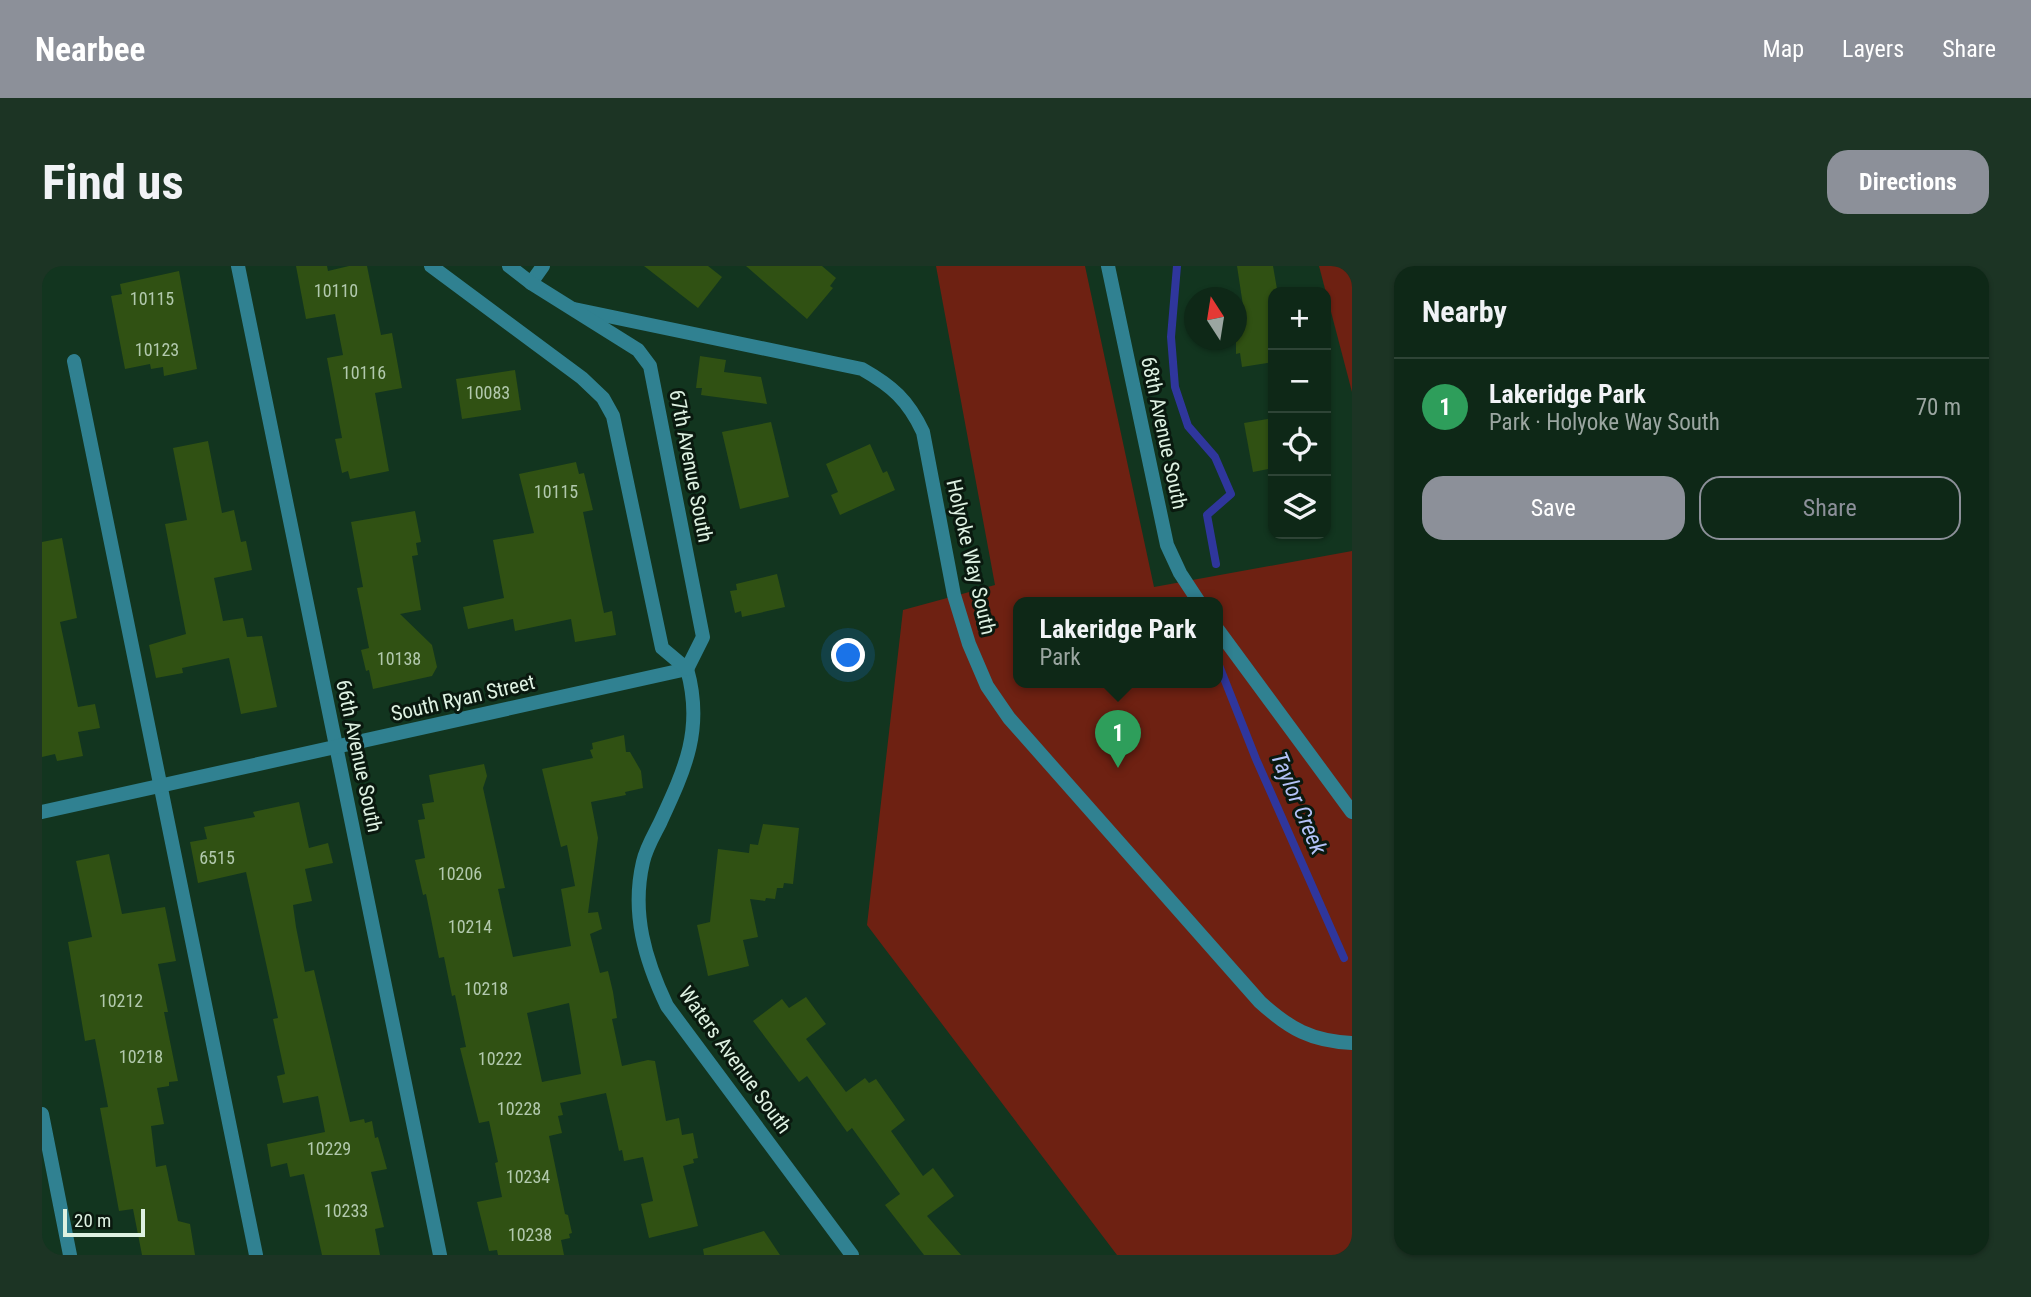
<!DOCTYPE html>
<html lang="en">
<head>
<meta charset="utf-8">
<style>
	:root { --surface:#0e2817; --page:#1c3424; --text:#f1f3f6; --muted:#9ba6a1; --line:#2e4436; --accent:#8c9099 }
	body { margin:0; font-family:"Roboto Condensed",sans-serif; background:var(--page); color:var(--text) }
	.controls { position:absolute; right:21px; top:21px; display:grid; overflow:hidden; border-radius:14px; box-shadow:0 2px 5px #0004 }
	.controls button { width:63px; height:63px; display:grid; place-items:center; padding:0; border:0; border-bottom:2px solid var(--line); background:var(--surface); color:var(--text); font:35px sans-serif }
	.compass { position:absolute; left:1142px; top:21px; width:63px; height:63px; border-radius:50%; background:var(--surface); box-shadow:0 2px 5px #0004; rotate:348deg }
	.scale { position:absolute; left:21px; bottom:18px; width:82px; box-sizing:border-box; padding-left:7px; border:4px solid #def1e2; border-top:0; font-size:19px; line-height:24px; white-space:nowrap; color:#def1e2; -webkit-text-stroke:5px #0a190f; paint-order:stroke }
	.you { position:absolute; left:807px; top:390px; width:24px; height:24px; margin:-18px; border:5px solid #fff; border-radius:50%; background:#1a73e8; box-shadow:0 0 0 10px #1a73e833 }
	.badge { display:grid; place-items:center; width:46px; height:46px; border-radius:50%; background:var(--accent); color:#fff; font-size:23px; font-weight:700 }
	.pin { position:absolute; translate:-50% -58px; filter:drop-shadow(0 2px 4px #0008) }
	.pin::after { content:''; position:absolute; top:37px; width:24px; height:21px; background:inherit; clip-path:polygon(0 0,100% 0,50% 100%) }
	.popup { position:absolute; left:971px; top:331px; width:210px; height:91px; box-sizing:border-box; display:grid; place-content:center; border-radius:14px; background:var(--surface); filter:drop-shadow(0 2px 5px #0005); font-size:23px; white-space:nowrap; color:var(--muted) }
	.popup b { font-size:26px; color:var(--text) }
	.popup::after { content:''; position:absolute; left:50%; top:100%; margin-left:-14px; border:14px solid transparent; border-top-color:var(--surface) }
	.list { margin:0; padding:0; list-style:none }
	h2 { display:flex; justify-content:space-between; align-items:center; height:91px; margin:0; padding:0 28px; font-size:30px }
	h2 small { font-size:23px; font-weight:400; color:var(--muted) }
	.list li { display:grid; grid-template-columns:46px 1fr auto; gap:21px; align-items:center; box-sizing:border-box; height:98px; padding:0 28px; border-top:2px solid var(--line) }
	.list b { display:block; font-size:26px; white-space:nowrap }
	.list p { margin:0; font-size:23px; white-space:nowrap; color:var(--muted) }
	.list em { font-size:23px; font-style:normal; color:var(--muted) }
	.actions { display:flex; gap:14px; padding:21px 28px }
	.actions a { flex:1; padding:16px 0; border:2px solid var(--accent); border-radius:21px; text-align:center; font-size:24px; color:var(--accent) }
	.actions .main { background:var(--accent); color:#fff }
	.icon { flex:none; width:38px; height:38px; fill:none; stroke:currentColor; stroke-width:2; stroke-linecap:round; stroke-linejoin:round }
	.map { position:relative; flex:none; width:1310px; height:989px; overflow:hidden; border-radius:21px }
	header { display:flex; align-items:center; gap:42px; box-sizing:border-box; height:98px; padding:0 35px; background:var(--accent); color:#fff }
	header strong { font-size:33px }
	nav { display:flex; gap:38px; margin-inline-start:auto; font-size:24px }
	.intro { display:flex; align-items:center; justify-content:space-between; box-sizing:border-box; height:168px; padding:0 42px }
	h1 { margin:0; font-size:49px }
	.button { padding:18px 32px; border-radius:21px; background:var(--accent); color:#fff; font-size:24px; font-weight:700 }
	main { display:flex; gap:42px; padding:0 42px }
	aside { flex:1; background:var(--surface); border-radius:21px; box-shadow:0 2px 5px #0004 }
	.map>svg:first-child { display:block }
</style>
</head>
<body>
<header>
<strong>Nearbee</strong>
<nav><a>Map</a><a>Layers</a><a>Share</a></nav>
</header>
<div class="intro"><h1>Find us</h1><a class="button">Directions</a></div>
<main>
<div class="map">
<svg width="1310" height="989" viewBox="0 0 1310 989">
	<rect width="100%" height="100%" fill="#12351f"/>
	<g fill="#6e2112" fill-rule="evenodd">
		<path d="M894,0H1043L1112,321L1310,285V989H1075L825,659L861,344L953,319ZM976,336H1176V416H976Z"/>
		<path d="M1277,0H1310V126Z"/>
	</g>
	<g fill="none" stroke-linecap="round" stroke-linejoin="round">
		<g stroke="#2f369c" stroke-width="8">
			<path d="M1135,0L1129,71L1133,121L1146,160L1173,191L1189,228L1165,249L1174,298"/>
			<path d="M1176,397L1214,493L1302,692"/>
		</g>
	</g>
	<g fill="#305113" fill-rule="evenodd">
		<path d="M254,0H285L286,5L307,0H325L339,69L350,67L360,122L333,127L347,205L308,213L306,205L300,207L293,173L300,172L285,92L301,89L293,48L264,53Z"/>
		<path d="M602,0H666L680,11L656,42Z"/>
		<path d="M704,0H780L794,12L788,20L791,22L765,53Z"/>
		<path d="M1195,0H1231L1235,23L1231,24V96L1200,101L1198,87L1194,88V47L1202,46Z"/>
		<path d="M137,5L155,103L122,110L121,101L109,103L108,98L83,103L69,30L80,28L78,18Z"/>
		<path d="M658,90L684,94L682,106L719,111L725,138L659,129L660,122H654Z"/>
		<path d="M473,104L479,144L420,153L414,113Z"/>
		<path d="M1231,152V202L1211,206L1202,157Z"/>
		<path d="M729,156L747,231L698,243L680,166Z"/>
		<path d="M166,175L180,247L192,244L199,276L204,275L210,304L172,312L181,355L201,352L205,371L220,370L235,441L199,448L187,392L140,402L141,407L114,412L107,379L144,368L123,258L145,254L131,182Z"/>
		<path d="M828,178L841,207L845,205L853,224L798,249L789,229L796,226L784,198Z"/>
		<path d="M534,196L537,208L542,207L551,244L541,246L562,347L570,345L574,369L533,376L529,353L473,365L471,353L426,363L421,341L462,332L451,274L492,267L477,208Z"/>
		<path d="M373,245L379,276L374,277L376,289L370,290L379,344L358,348L390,379L395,401L390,410L331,423L327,404L324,405L319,384L327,382L315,322L321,321L309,256Z"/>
		<path d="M20,272L35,352L18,356L36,441L53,438L58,462L36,466L41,490L15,495L13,488L0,491V276Z"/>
		<path d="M735,308L743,341L700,351L699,345L693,347L688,325L695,324L694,318Z"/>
		<path d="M582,469L584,486H588L599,505L601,522L583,526L584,529L549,536L556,572L546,647L556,646L560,663L548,668L558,707L566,705L571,726L575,752L570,753L580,800L606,794L613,795L624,855L637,852L640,869L651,867L656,892L651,893L652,897L641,900L656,960L607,972L599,938L611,935L601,891L582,895L580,884L577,885L564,827L518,837L521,849L516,850L520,867L507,870L523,948L526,949L530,967L527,968L528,972L519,974L522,989H456L455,984L447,985L435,936L460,931L453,897L456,896L447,855L437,857L418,782L424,781L413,729L410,730L402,691L397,692L384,628L381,629L373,594L383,592L376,554L383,553L380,538L392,536L387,509L442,498L445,510L441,522L463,622L456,623L471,691L529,680L519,623L533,620L525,579L519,581L500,503L551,492L548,484L551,483L550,477ZM527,737L539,808L500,816L485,747Z"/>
		<path d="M257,536L267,582L286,577L291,597L263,603L270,635L251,639L254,661L263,706L272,704L308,856L322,853L323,857L330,855L333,872L336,871L345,903L329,906L342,961L333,963L338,989H280L262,908L248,911L245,897L229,901L225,878L283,866L276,830L241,837L235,810L243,808L231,753L236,752L204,606L156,617L148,576L165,573L162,561L213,551L211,546Z"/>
		<path d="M721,558L757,562L751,618L742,617L741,622H735L733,633L724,632L723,635L708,633L716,671L701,674L707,700L666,710L655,659L668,656L676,583L707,587L708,578L716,579Z"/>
		<path d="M67,588L80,648L123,641L134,695L116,698L126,746H122L136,815L127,816V820L115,822L122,858L109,860L114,901L124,899L136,955L148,958L153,989H100L91,943L77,945L58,842L66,841L53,773L43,775L26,676L50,671L34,595Z"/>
		<path d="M764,731L784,758L764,773L804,826L823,812L827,817L834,813L863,854L849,865L881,910L891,902L912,930L885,950L919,989H882L843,939L858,928L810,862L805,866L765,810L757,816L711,755L740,733L747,742Z"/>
		<path d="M722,965L738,989H662L661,983Z"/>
	</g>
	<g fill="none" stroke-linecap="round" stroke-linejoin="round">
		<path stroke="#308191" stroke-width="14" d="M32,95L214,989"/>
		<g stroke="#308191" stroke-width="14">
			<path d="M196,0L398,989"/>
			<path d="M1066,0L1125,279L1138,307L1157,336"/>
			<path d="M489,17L501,0"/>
			<path d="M532,43L820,103C850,120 866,134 881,166L912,329L927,378L945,420L967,452L1218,736C1248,763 1269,775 1310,777"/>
			<path d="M1176,364L1310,546"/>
			<path d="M0,546L645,403C662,463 643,503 618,557C612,569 604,582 601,596C589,647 603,694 625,740L810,989"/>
			<path d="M0,848L28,989"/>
		</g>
		<path stroke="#308191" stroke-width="14" d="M389,0L540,112L561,132L571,150L620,382L645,403L661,371L608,100L596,84L489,17L467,0"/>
	</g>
	<g text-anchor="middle" stroke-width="6" stroke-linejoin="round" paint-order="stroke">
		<g font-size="18" fill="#b2c9ae">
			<text x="294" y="31">10110</text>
			<text x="110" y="39">10115</text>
			<text x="115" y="90">10123</text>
			<text x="322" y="113">10116</text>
			<text x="446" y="133">10083</text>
			<text x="514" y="232">10115</text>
			<text x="357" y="399">10138</text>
			<text x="175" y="598">6515</text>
			<text x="418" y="614">10206</text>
			<text x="428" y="667">10214</text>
			<text x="444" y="729">10218</text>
			<text x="79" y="741">10212</text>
			<text x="99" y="797">10218</text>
			<text x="458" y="799">10222</text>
			<text x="477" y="849">10228</text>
			<text x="287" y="889">10229</text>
			<text x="486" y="917">10234</text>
			<text x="304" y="951">10233</text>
			<text x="488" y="975">10238</text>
		</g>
		<g font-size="21" fill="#def1e2" stroke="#0a190f">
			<text transform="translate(1122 167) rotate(78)" y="7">68th Avenue South</text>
			<text transform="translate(649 200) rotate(79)" y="7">67th Avenue South</text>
			<text transform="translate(929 291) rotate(77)" y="7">Holyoke Way South</text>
			<text transform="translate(421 432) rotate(-13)" y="7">South Ryan Street</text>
			<text transform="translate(317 490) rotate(78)" y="7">66th Avenue South</text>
			<text transform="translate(693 794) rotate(54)" y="7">Waters Avenue South</text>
		</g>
		<g font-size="23" font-style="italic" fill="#b4c2f8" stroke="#0a190f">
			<text transform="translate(1257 537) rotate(67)" y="8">Taylor Creek</text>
		</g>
	</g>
</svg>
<div class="controls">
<button>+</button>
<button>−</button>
<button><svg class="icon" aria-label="locate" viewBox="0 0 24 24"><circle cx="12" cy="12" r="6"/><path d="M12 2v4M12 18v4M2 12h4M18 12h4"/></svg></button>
<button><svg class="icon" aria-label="layers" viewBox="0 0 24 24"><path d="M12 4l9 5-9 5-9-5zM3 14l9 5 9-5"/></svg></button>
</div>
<svg class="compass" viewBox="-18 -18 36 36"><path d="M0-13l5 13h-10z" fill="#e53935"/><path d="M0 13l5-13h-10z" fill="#9ba6a1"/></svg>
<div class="scale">20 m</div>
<div class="you"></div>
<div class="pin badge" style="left:1076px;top:502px;background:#2e9e5b">1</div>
<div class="popup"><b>Lakeridge Park</b>Park</div>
</div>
<aside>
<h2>Nearby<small></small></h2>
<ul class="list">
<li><span class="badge" style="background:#2e9e5b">1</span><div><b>Lakeridge Park</b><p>Park · Holyoke Way South</p></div><em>70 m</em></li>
</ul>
<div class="actions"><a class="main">Save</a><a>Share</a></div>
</aside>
</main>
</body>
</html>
